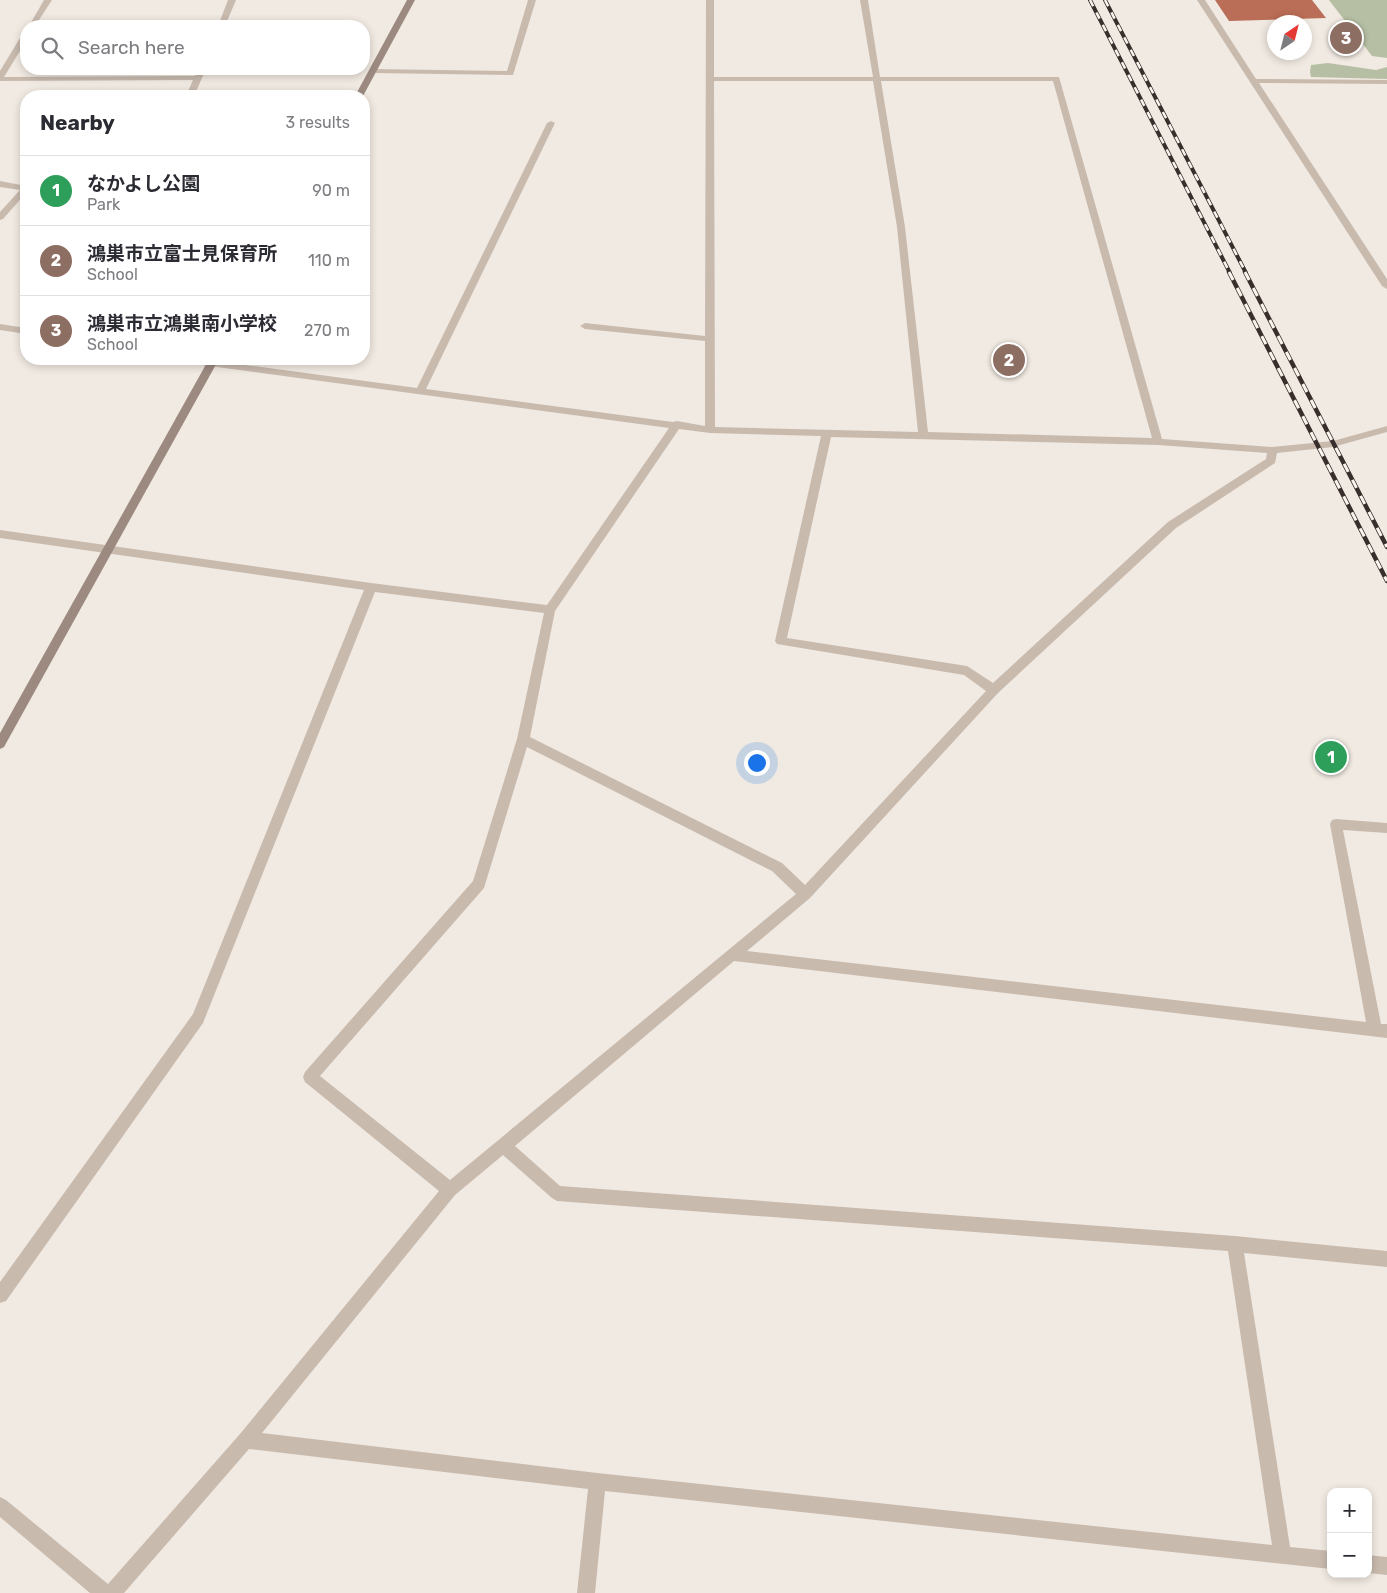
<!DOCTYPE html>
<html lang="en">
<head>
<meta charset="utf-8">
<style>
	:root { --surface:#fff; --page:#f7f7f7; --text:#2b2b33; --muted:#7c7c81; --line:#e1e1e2; --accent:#2563eb }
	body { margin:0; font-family:Rubik,"Noto Sans JP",sans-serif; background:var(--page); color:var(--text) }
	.controls { position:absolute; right:15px; bottom:15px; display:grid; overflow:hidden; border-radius:10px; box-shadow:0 2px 8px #0003 }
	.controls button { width:45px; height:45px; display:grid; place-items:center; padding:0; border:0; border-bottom:1px solid var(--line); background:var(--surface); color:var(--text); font:25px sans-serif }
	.compass { position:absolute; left:1267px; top:15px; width:45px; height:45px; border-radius:50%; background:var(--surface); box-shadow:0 2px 8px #0003; rotate:35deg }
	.you { position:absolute; left:756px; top:762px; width:18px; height:18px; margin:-12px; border:4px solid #fff; border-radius:50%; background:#1a73e8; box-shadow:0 0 0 8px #1a73e833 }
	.badge { display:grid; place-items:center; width:32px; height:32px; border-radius:50%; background:var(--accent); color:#fff; font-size:16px; font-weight:700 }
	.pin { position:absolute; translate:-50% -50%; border:2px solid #fff; box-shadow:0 1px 5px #0006 }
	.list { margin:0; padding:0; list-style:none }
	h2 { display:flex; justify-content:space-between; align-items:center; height:65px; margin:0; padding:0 20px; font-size:21px }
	h2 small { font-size:16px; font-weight:400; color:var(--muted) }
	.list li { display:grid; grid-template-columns:32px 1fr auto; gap:15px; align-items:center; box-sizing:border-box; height:70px; padding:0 20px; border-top:1px solid var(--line) }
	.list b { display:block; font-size:19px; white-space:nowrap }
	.list p { margin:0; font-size:16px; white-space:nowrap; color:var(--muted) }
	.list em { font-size:16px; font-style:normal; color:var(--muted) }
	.icon { flex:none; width:28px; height:28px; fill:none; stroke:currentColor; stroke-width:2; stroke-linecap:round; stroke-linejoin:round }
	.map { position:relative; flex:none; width:1387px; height:1593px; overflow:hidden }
	.search { position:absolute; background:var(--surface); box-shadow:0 2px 8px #0003; left:20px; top:20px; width:350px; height:55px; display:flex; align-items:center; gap:12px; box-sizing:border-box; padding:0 18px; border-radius:20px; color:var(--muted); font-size:19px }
	.panel { position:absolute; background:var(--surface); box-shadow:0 2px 8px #0003; left:20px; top:90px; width:350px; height:275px; border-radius:20px }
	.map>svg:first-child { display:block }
</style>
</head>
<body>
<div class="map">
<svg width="1387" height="1593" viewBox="0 0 1387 1593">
	<rect width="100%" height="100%" fill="#f1eae2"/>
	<g fill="#b6bfa3">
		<path d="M1329,0H1387V58L1372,56Z"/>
		<path d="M1328,63L1376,70L1387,67V79L1311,77L1310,72L1311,65Z"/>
	</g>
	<path fill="#ba6d57" d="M1215,0H1312L1326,18L1229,21Z"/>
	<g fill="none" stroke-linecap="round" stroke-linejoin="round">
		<g fill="#c9baae" fill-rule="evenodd">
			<path d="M44,0H52L35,26H29Z"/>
			<path d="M228,0H236L225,26H218Z"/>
			<path d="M528,0H536L513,75L373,73L369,71L373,69L507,71Z"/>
			<path d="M706,0H714V77H873L860,0H868L880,77H1059L1162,439L1272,447L1333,441L1387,426V432L1333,447L1277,453L1275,463L1176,528L998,693L810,898L747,951L1366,1022L1330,824L1332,820L1336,819L1387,823V833L1343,830L1381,1024H1387V1038L734,961L515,1146L560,1186L1235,1236L1387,1251V1267L1244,1253L1290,1547L1331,1551V1569L605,1491L595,1593H577L588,1489L249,1449L124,1593H90L0,1517V1497L6,1500L108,1584L240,1434L439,1191L305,1082L303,1077L305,1072L473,881L517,739L544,613L375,592L203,1023L6,1301L0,1303V1282L193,1014L364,590L0,538V530L371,583L547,605L669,428L180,362L175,359H201L417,388L547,123L551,121L555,123L426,389L673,422L677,421L705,426V341L585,329L580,326L585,323L705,336ZM714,81H873L897,227L918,432L715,427ZM881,81H1053L1152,438L928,432L905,227ZM679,429L710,433L821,436L775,641L777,644L964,675L986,691L805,885L782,863L530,737L555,611ZM831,437L1158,445L1267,453L1266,459L1168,522L993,683L967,666L787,638ZM527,747L772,871L796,894L450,1180L320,1076L484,888ZM503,1155L552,1198L557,1201L1228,1251L1272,1545L597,1473L262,1433L455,1195Z"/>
			<path d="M1197,0H1205L1256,79L1387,80V84L1259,83L1387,279V289L1382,286Z"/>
			<path d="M23,33H26V41L4,77L195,76L198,69H206L194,96H186L193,80L0,81V71Z"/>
			<path d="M0,181L26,186V193L3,219L0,220V212L20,190L0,187Z"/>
			<path d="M0,324L26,328V334L0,330Z"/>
			<path d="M1368,1555L1387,1557V1575L1368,1573Z"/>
		</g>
		<g fill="#9c8a80" fill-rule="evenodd">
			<path d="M407,0H415L363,96H355Z"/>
			<path d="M209,359H219L4,747L0,749V733Z"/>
		</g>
		<g stroke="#382f2c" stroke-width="4">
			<g id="rail-far1">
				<path d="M1090,0L1230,273"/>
				<path d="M1105,0L1246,273"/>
			</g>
		</g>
		<g stroke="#382f2c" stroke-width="4.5">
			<g id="rail">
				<path d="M1229,272L1387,581"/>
				<path d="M1245,272L1387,547"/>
			</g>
		</g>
		<use href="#rail-far1" stroke="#f9f4ee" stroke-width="2.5" stroke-dasharray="7" stroke-linecap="butt"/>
		<use href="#rail" stroke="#f9f4ee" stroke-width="3" stroke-dasharray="9" stroke-linecap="butt"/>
	</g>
</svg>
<div class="controls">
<button>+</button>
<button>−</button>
</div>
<svg class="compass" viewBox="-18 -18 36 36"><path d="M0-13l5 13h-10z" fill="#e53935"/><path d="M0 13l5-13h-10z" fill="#7c7c81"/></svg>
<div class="you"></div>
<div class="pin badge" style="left:1331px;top:757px;background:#2e9e5b">1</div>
<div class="pin badge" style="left:1009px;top:360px;background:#8d6e63">2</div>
<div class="pin badge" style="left:1346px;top:38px;background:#8d6e63">3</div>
<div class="search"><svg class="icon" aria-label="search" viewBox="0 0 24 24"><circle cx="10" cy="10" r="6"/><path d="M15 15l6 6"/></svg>Search here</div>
<section class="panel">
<h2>Nearby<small>3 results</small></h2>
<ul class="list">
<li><span class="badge" style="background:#2e9e5b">1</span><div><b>なかよし公園</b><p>Park</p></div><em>90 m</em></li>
<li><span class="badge" style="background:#8d6e63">2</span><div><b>鴻巣市立富士見保育所</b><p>School</p></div><em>110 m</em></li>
<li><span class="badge" style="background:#8d6e63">3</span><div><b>鴻巣市立鴻巣南小学校</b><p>School</p></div><em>270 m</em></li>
</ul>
</section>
</div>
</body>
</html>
